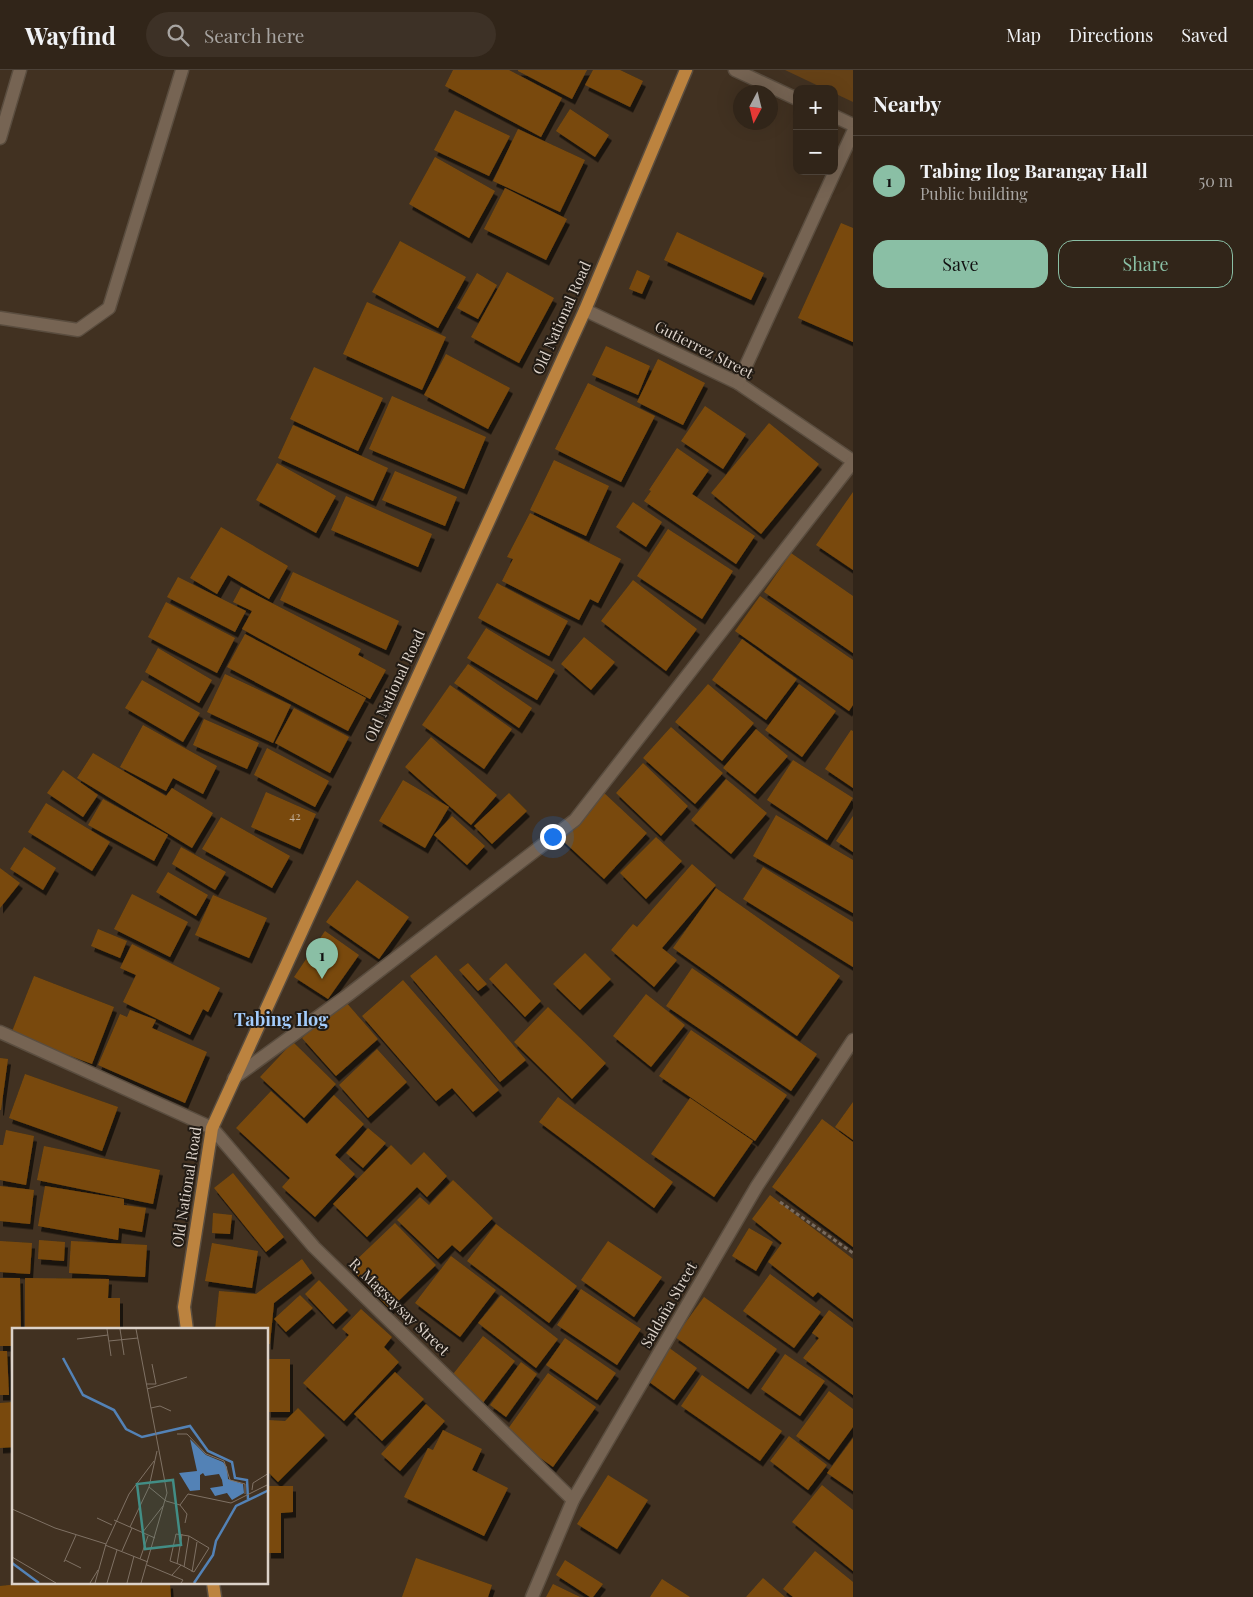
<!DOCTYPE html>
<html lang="en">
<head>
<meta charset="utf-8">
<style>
	:root { --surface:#312519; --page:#3d3126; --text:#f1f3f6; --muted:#a8a5a2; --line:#4c4238; --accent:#8abfa5 }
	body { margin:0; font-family:"Playfair Display",serif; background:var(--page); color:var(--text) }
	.controls { position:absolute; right:15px; top:15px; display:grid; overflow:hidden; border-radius:10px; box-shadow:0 5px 20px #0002 }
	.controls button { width:45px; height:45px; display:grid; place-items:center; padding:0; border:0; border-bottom:1px solid var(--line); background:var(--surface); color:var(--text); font:25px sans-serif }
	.compass { position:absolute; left:733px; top:15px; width:45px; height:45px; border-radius:50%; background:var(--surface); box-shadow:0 5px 20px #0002; rotate:187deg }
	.you { position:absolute; left:552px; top:766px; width:18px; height:18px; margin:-12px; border:4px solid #fff; border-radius:50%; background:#1a73e8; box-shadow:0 0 0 8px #1a73e833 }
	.badge { display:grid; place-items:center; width:32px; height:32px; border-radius:50%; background:var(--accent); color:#111; font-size:16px; font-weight:700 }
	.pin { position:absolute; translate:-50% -41px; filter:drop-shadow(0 1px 2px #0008) }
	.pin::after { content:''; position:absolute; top:26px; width:18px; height:15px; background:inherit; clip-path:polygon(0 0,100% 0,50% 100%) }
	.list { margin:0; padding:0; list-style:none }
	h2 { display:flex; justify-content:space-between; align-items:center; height:65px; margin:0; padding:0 20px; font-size:21px }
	h2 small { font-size:16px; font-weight:400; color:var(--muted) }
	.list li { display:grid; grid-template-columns:32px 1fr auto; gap:15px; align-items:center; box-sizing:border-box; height:90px; padding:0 20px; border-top:1px solid var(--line) }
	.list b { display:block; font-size:19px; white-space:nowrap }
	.list p { margin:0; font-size:16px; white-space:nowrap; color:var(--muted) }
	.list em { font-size:16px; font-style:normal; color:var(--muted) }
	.actions { display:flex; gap:10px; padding:15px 20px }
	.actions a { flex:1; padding:11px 0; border:1px solid var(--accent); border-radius:15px; text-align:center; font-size:18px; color:var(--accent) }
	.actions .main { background:var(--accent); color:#111 }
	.icon { flex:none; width:28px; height:28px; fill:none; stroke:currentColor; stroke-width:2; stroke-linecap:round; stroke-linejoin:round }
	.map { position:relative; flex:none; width:853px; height:1527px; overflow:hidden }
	header { display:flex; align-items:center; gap:30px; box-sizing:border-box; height:70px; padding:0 25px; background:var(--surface); border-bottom:1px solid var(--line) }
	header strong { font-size:24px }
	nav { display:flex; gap:28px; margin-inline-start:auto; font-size:18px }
	.search { width:350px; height:45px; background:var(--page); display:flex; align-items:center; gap:12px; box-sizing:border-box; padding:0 18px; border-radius:28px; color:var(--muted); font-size:19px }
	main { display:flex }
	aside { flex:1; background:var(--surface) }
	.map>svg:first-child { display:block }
</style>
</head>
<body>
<header>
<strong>Wayfind</strong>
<div class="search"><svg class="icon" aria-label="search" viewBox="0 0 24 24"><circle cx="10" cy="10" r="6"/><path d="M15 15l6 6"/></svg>Search here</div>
<nav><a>Map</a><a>Directions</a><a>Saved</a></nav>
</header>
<main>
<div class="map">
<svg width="853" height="1527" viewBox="0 0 853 1527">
	<defs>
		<filter id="shadow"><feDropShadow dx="3" dy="5.5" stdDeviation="0" flood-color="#0009"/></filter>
	</defs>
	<rect width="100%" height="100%" fill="#413121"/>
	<path fill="#654116" d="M785,0H853V32L834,23V19H825Z"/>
	<g fill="#794a0b" filter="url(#shadow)">
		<path d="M453,0H509L562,28L541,67L445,16Z"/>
		<path d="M518,0H587L572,29L518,1Z"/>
		<path d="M593,0H620L643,11L630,37L585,15Z"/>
		<path d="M570,39L609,65L595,87L556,61Z"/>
		<path d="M455,40L510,66L489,106L434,80Z"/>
		<path d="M518,59L585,90L560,142L493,111Z"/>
		<path d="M435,87L495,121L469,168L409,134Z"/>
		<path d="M505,118L567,149L546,190L484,159Z"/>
		<path d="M841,153L853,158V272L798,248Z"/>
		<path d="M677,162L764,203L751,230L664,190Z"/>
		<path d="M400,171L466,207L438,258L372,222Z"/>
		<path d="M637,200L650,206L642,224L629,219Z"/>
		<path d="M507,202L554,228L519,293L471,267Z"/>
		<path d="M477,203L497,215L478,249L457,238Z"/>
		<path d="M367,232L446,267L422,320L343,284Z"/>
		<path d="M606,276L650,296L638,325L592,305Z"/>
		<path d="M446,284L510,318L488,359L424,325Z"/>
		<path d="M658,289L705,313L683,355L637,332Z"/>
		<path d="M314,297L383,328L358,381L290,349Z"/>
		<path d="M588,313L655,346L621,412L555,379Z"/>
		<path d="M392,326L486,367L464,419L369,379Z"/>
		<path d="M705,336L746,364L723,399L681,371Z"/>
		<path d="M769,353L819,394L761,464L711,423Z"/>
		<path d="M293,355L388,398L373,431L278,388Z"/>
		<path d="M677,378L709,400L692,424L755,466L736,494L644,431L651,421L649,420Z"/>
		<path d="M554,390L609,416L586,466L530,440Z"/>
		<path d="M277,393L336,426L316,463L256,430Z"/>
		<path d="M395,401L457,427L445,456L382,430Z"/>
		<path d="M853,422V500L816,475Z"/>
		<path d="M346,426L432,464L418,497L331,460Z"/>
		<path d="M633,432L662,452L646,477L616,457Z"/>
		<path d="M530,443L621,489L598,533L590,529L579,550L502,511L513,489L507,487Z"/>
		<path d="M221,457L288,496L269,529L228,505L217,524L190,508Z"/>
		<path d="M668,459L733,501L702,549L637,506Z"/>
		<path d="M791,483L853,526V583L764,522Z"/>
		<path d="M293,502L399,551L386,580L280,530Z"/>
		<path d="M178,507L246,541L235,562L167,527Z"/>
		<path d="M633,510L697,559L666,601L601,551Z"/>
		<path d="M497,513L568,551L549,586L478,548Z"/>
		<path d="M241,517L361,579L358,585L386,600L370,629L242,559L252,541L233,532Z"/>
		<path d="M760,526L853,590V635L849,641L735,561Z"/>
		<path d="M166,532L235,568L217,603L148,567Z"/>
		<path d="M486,558L555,600L537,630L467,588Z"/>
		<path d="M245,564L366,628L348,661L227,597Z"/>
		<path d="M584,567L615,592L591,620L561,594Z"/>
		<path d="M742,569L797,609L766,650L712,610Z"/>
		<path d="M158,578L212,610L199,633L145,602Z"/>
		<path d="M468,594L532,638L519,658L454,613Z"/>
		<path d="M225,604L291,635L273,673L207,642Z"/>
		<path d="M142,610L200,643L183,672L125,638Z"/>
		<path d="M708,614L754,653L722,691L675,652Z"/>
		<path d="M799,614L836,641L802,687L765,660Z"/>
		<path d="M450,615L512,659L484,699L422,655Z"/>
		<path d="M294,638L349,667L330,703L275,673Z"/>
		<path d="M204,649L259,673L247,699L193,675Z"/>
		<path d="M143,655L217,696L203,724L173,708L166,721L120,697Z"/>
		<path d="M671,657L723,703L695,734L643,688Z"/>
		<path d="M756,659L788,686L755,724L723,698Z"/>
		<path d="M851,660L853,661V718L825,699Z"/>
		<path d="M431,667L497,725L471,755L405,697Z"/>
		<path d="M267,678L329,711L315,737L254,705Z"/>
		<path d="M93,683L166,726L172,718L213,743L192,778L77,708Z"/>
		<path d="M793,690L853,728L827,770L767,730Z"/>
		<path d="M643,693L688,736L661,766L616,723Z"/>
		<path d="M63,700L98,725L83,747L47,723Z"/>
		<path d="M726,709L767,743L731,784L691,750Z"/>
		<path d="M403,710L449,737L425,778L379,751Z"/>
		<path d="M266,722L316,744L300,779L251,757Z"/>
		<path d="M603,722L647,763L604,809L560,768Z"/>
		<path d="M509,723L527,741L492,774L474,756Z"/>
		<path d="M103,729L168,765L154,791L88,755Z"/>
		<path d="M46,733L110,772L92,801L28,762Z"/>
		<path d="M776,745L853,790V843L753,786Z"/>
		<path d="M452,746L485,776L467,795L434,765Z"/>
		<path d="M853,746V782L836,771Z"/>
		<path d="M221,747L290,786L272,818L202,779Z"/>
		<path d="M656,767L682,791L646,829L620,803Z"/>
		<path d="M24,777L56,798L43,820L10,799Z"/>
		<path d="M181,777L226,802L215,820L172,794Z"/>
		<path d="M692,794L716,815L662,878L677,890L654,917L611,880L633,854L637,857Z"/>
		<path d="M763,797L853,852V897L743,829Z"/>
		<path d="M0,798L20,813L0,838Z"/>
		<path d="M168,802L208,825L196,846L156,822Z"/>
		<path d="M357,810L409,847L379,889L326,852Z"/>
		<path d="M716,818L840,906L797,966L673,878Z"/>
		<path d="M132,824L188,852L170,887L114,859Z"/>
		<path d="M213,825L267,848L249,888L195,865Z"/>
		<path d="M98,859L127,871L120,888L91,876Z"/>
		<path d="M325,861L359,885L328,929L294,907Z"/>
		<path d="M132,874L220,918L208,942L203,939L190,965L123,932L136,905L120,898Z"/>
		<path d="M585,883L611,909L580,940L553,914Z"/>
		<path d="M436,885L526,990L500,1012L410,906Z"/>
		<path d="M468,893L487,914L478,921L459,900Z"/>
		<path d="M506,893L541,931L525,947L489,909Z"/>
		<path d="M692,898L817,984L791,1021L666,936Z"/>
		<path d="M34,906L114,937L92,994L11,964Z"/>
		<path d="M403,910L499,1020L473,1042L452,1018L436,1031L362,946Z"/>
		<path d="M646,924L685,955L651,997L613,966Z"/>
		<path d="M345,931L378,969L336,1006L302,968Z"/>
		<path d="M548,937L606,993L572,1029L514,972Z"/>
		<path d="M130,940L156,950L152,958L207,982L185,1033L98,995L120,944L127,947Z"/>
		<path d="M691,960L787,1025L755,1071L659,1006Z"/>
		<path d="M293,972L336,1014L304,1048L260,1007Z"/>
		<path d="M377,979L407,1012L368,1048L339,1015Z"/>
		<path d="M0,988L8,989L1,1040H0Z"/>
		<path d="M25,1004L118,1037L102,1081L9,1048Z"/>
		<path d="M271,1021L307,1054L334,1025L364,1054L335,1085L355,1104L315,1147L282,1117L290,1108L236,1058Z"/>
		<path d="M558,1027L673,1112L654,1138L539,1052Z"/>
		<path d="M690,1028L753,1071L714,1127L651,1084Z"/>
		<path d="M853,1032V1070L835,1057Z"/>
		<path d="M822,1049L853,1072V1177L772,1117Z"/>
		<path d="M368,1058L386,1073L363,1098L346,1083Z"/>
		<path d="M6,1060L34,1066L26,1115L0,1110V1075H3Z"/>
		<path d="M391,1075L411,1095L424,1082L447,1106L427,1127L417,1117L367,1167L333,1134Z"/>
		<path d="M44,1076L160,1100L153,1134L37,1110Z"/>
		<path d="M233,1103L284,1167L266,1182L214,1118Z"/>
		<path d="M453,1110L493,1148L460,1182L452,1175L438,1189L397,1150L420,1127L429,1135Z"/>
		<path d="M0,1116L34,1120L30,1154L0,1151Z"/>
		<path d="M45,1116L124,1129V1135L146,1138L142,1162L119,1158L118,1170L38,1156Z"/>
		<path d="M770,1125L853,1189V1249L818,1222L813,1227L768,1192L782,1173L752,1149Z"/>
		<path d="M213,1143L232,1145L230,1164L212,1163Z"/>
		<path d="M395,1153L436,1195L390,1239L349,1197Z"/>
		<path d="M496,1154L577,1216L549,1253L467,1191Z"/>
		<path d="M749,1158L773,1172L756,1201L732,1186Z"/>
		<path d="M39,1170L65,1172L64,1191L38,1189Z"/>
		<path d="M0,1171L32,1173L30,1204L0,1202Z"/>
		<path d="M71,1171L147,1175L145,1207L69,1203Z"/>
		<path d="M608,1171L662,1207L634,1247L581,1210Z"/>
		<path d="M212,1173L258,1181L252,1218L205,1211Z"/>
		<path d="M451,1186L496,1220L460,1267L415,1233Z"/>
		<path d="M302,1189L312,1203L274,1233L270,1274H268V1260H215L219,1221L256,1224Z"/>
		<path d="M770,1204L821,1242L794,1278L743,1241Z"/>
		<path d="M0,1208H20L21,1260H14V1276H0Z"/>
		<path d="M25,1208L109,1209L108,1228H120V1260H25Z"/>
		<path d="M319,1210L348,1240L333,1254L305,1224Z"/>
		<path d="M581,1219L641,1259L617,1295L557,1255Z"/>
		<path d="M300,1225L313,1238L286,1262L274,1249Z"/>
		<path d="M501,1225L558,1269L536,1298L478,1253Z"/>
		<path d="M704,1227L777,1279L748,1319L675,1267Z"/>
		<path d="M361,1239L392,1267L384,1277L399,1292L344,1351L303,1313L349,1265L342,1259Z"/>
		<path d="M829,1240L853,1258V1325L803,1288L819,1268L812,1263Z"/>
		<path d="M483,1266L515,1291L482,1334L450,1308Z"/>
		<path d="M565,1268L616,1303L597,1330L546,1295Z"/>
		<path d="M668,1277L697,1298L674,1330L645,1309Z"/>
		<path d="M0,1281H7L9,1325H0Z"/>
		<path d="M785,1284L825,1311L800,1346L761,1319Z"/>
		<rect x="268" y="1289" width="22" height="53"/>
		<path d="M521,1292L537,1304L506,1347L490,1335Z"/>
		<path d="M395,1302L424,1329L382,1371L354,1344Z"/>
		<path d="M548,1303L596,1337L553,1397L505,1363Z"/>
		<path d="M702,1305L782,1361L760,1391L681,1336Z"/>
		<path d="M829,1321L853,1339V1357L829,1390L796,1366Z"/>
		<path d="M14,1332V1377L0,1378V1333Z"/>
		<path d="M426,1334L445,1351L400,1401L381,1384Z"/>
		<path d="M298,1338L325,1365L278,1412L268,1402V1350L285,1351Z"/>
		<path d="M443,1360L482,1379L472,1400L508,1418L484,1466L404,1427L428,1378L433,1380Z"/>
		<path d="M789,1366L827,1395L808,1420L770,1391Z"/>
		<path d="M853,1368V1421L827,1403Z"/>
		<path d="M608,1405L648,1430L617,1479L577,1454Z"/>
		<path d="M822,1415L853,1440V1501L792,1452Z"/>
		<path d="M268,1416H293V1442L281,1443V1483H268Z"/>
		<path d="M815,1481L853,1512V1527H793L783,1519Z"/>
		<path d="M416,1488L492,1515L488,1527H402Z"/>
		<path d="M565,1490L603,1514L593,1527H590L556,1505Z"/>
		<path d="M763,1508L785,1527H746Z"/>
		<path d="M662,1509L690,1527H650Z"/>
		<path d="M28,1513H170L171,1527H0V1516Z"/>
		<path d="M553,1514L580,1527H546Z"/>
	</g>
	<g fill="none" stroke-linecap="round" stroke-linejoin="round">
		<g stroke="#5a4d3f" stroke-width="15">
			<g id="minor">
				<path d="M735,0L797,29"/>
				<path d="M834,46L853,55"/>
				<path d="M0,68L20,0"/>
				<path d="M585,240L738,313L853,391"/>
				<path d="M0,248L78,260L109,238L182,0"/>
				<path d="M738,313L853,62"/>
				<path d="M0,962L212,1058L314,1177L573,1430"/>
				<path d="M234,1008L348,925L575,750L853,392"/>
				<path d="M532,1527L573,1430L757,1116L853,970"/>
			</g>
		</g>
		<g stroke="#5a4d3f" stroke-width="15">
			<g id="major">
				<path d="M187,1260L184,1237L212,1058L585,240L686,0"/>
				<path d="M213,1513L215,1527"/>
			</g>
		</g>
		<path stroke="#786a5d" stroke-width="3" stroke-dasharray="4 2.5" stroke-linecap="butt" d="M780,1132L853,1183"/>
		<use href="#minor" stroke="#766453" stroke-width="12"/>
		<use href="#major" stroke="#bc833f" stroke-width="12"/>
	</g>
	<g text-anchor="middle" stroke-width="4" stroke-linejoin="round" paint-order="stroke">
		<g font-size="12" fill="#c3b09a">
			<text x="295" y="750">42</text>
		</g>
		<g font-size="15" fill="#dcd2c9" stroke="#221b14">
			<text transform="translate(562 248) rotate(-66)" y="5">Old National Road</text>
			<text transform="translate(704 280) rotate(27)" y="5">Gutierrez Street</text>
			<text transform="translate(395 616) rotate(-65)" y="5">Old National Road</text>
			<text transform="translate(187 1117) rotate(-81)" y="5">Old National Road</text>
			<text transform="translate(669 1235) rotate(-60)" y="5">Saldaña Street</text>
			<text transform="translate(399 1237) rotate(44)" y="5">R. Magsaysay Street</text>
		</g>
		<g font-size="18" font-weight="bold" fill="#a3ccfc" stroke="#221b14">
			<text x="281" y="956">Tabing Ilog</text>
		</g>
	</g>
	<g transform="translate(12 1258)">
		<rect width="256" height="256" fill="#413121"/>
		<path d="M178,111L194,127L211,134L215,139L216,151L231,156L232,165L220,172L215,165L203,168L198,160L211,158L210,152L207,146L193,148L191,145L188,147V162L178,163L167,145L185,143Z" fill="#5382b6"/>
		<path fill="none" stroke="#5382b6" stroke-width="2.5" d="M51,30L71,67L102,82L114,101L130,109L178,98L196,123L220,134L223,150L235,152L236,171M0,235L27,255M182,255L201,227L204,213L224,178L257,162"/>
		<path fill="none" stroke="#7f7164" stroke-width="1" d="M95,1L99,28M108,1L112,27M124,1L155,165L129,255M65,11L96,7M97,13L126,10M134,56H144L140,36M135,61L175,49M139,80L148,78L159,83M165,106H175L194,126L212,133L218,152L233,156V166M137,159L154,173L168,177L175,186L173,195M240,162L241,155L257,145M168,177L176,166L219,175L257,156M0,181L43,200L94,216L83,255M85,190L100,197M102,192L143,210M118,199L137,159L145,123M130,205L151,178M94,216L117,166L142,133M93,217L136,234M110,223L120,200M0,229L44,255M128,231L136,208M53,232L69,240M52,234L64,207M165,236L170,206M135,237L171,252L169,255M172,239L177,208M180,244L185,214M160,247L169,237L158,233L164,206L177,208L197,220L182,244L169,237M78,255L86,242M95,255L105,222M115,255L122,228"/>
		<path fill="#428d85" fill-opacity="0.15" stroke="#428d85" stroke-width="2.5" d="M161,152L169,217L133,221L125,156Z"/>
		<rect width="256" height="256" fill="none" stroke="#dcd2c9" stroke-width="2.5"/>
	</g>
</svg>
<div class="controls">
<button>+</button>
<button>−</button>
</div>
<svg class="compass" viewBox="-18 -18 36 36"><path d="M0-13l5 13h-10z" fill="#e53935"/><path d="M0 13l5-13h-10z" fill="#a8a5a2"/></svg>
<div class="you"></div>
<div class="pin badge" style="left:322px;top:909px">1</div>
</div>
<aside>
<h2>Nearby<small></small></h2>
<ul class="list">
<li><span class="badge">1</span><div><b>Tabing Ilog Barangay Hall</b><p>Public building</p></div><em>50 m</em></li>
</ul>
<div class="actions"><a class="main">Save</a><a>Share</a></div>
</aside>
</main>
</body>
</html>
